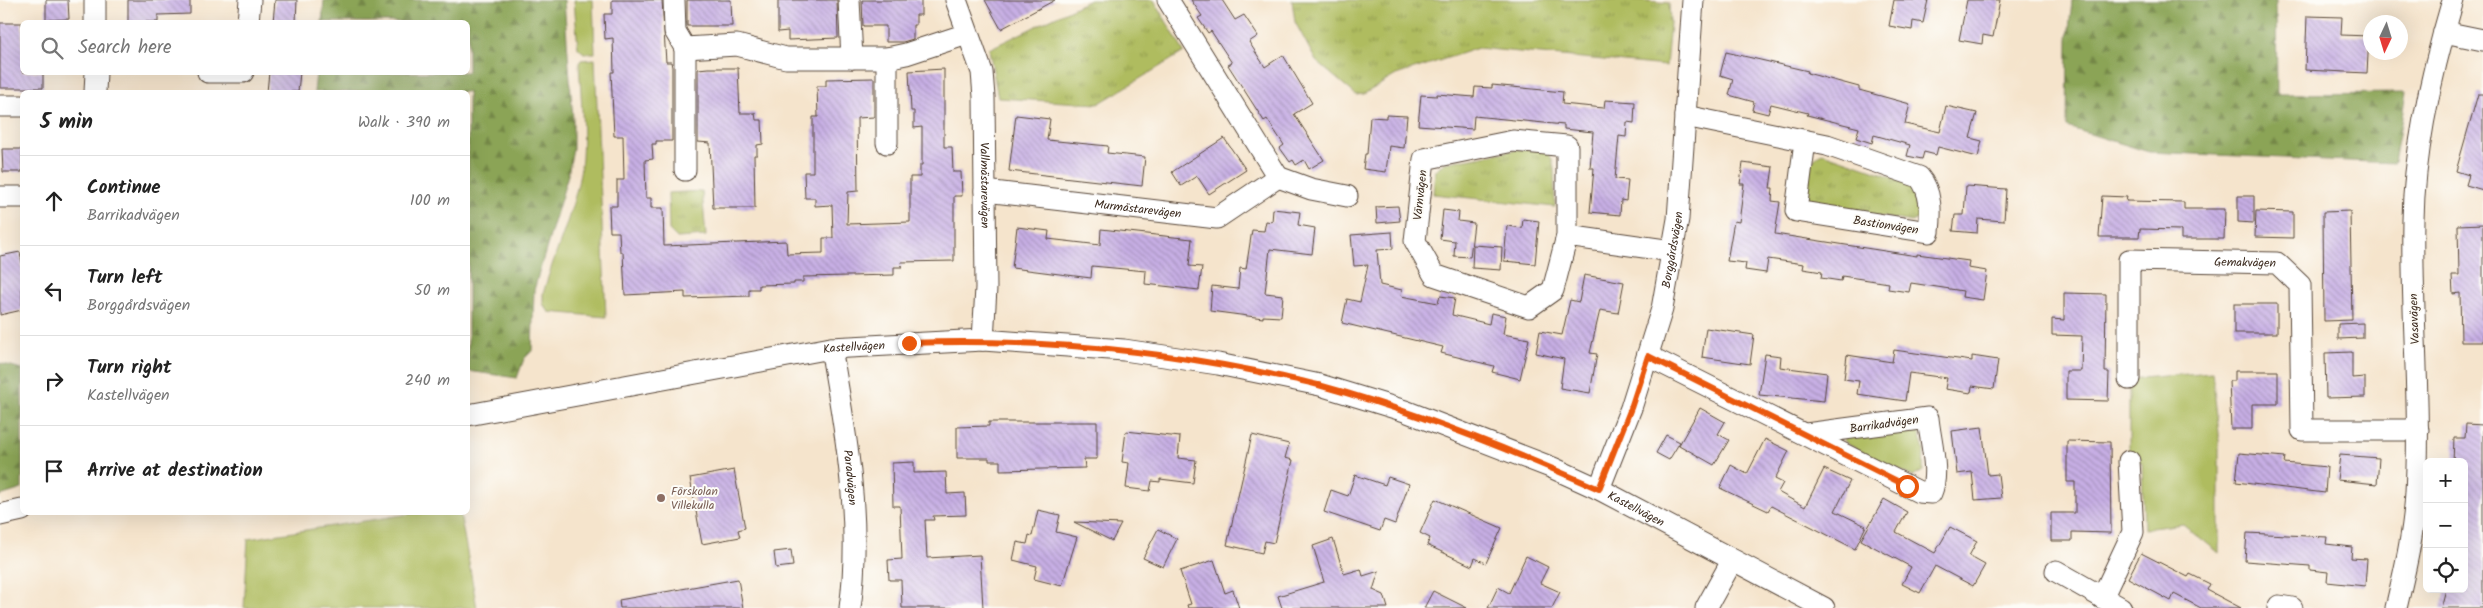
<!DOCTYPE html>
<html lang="en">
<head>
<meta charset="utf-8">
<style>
	:root { --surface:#fff; --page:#f6f6f6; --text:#222; --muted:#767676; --line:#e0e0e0 }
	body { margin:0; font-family:Kalam,sans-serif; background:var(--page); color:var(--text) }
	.controls { position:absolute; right:15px; bottom:15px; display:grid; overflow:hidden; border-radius:8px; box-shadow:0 5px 20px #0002 }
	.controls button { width:45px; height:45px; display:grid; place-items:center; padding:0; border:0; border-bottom:1px solid var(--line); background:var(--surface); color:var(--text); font:25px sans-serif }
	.compass { position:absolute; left:2363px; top:15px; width:45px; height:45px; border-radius:50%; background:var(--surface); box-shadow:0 5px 20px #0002; rotate:184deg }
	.stop { position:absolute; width:15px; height:15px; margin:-11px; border:4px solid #ea580c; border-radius:50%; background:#fff }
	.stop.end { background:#ea580c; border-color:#fff; box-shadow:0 1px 5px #0008 }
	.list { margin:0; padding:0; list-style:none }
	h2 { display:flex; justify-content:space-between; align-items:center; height:65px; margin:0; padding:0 20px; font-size:21px }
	h2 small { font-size:16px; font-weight:400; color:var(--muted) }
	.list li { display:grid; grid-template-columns:32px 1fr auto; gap:15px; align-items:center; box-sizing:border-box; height:90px; padding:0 20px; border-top:1px solid var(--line) }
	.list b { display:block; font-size:19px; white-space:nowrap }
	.list p { margin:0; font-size:16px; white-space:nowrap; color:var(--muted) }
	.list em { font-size:16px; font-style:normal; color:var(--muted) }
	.icon { flex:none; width:28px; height:28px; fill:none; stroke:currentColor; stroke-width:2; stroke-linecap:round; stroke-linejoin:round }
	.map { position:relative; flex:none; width:2483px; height:608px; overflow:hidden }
	.search { position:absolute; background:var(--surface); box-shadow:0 5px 20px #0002; left:20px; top:20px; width:450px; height:55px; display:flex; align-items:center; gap:12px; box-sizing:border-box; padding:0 18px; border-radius:8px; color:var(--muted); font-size:19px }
	.panel { position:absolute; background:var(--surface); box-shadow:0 5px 20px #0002; left:20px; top:90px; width:450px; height:425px; border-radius:8px }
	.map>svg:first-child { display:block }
</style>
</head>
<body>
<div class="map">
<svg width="2483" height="608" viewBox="0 0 2483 608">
	<defs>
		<pattern id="forest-firs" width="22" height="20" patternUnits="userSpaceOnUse" patternTransform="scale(1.25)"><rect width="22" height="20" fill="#8ba456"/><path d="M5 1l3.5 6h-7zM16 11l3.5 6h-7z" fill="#738647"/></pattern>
		<pattern id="park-tufts" width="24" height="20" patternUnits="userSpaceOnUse" patternTransform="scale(1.25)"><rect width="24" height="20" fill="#afbc5f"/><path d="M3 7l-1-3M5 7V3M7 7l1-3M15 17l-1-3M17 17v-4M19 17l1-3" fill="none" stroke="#90994e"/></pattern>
		<pattern id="building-back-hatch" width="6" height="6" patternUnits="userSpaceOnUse" patternTransform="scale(1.25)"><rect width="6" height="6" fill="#c7afe5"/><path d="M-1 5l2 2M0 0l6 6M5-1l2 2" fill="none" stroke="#a38fb9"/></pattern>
	</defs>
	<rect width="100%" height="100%" fill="#fdfcf7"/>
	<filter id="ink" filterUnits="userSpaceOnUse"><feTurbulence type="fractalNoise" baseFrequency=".02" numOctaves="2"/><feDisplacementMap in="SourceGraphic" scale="10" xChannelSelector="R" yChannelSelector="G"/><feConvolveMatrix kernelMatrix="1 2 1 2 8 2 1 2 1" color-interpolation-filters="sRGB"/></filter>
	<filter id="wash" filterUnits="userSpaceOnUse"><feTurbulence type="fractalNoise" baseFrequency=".0096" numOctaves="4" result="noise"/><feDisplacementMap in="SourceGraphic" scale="20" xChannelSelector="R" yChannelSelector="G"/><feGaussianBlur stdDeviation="1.12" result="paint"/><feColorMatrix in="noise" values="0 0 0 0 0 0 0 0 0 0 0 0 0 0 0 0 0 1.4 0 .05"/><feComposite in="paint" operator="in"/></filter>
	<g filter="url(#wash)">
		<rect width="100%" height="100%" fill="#f5e4cc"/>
		<g fill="#afbc5f" stroke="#75733e">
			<path d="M574,0H593L595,53H584L578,48Z"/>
			<path d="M595,59L606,317L549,312L543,304V294C555,250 578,204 582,158C584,126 581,95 579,63L581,60Z"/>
			<path d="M2212,372L2219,434V553L2183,524L2144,529L2142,463L2129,461V379Z"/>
			<path d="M1911,428L1919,433L1924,450L1923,471L1913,477L1847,444L1844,440L1846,435Z"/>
			<path d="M416,513H460L477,608H244L248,539Z"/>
		</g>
		<g fill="url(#forest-firs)" stroke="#63673a">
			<path d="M324,0H564L573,119V148L568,175L534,290L532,351L524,359L517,378L468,371V92H314L316,73L468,72V22H322Z"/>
			<path d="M2072,0H2276L2277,94L2406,93L2394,163L2149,152L2067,127L2068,39Z"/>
			<path d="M0,363L22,369V489L0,496Z"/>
		</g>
		<g fill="url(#park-tufts)" stroke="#75733e">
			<path d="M1090,0H1154L1184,52L1098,104L998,98L989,49Z"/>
			<path d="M1292,0H1638L1669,3L1670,23L1666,66L1478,48L1396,75L1364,94L1356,95L1316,61L1295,22Z"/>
			<path d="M1521,149L1546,151L1552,159L1554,169L1555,207L1433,194L1435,170L1444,163Z"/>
			<path d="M1823,153L1913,184L1918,188L1920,218L1912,222L1810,205C1802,190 1804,158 1823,153Z"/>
			<path d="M702,191L706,236L677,238L669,230L668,193Z"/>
		</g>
		<g id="blocks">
			<g fill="url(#building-back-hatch)">
				<path d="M46,0H68L69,19L46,20Z"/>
				<path d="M128,0H190V14L158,15V22H128Z"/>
				<path d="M275,0H297L296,22H273Z"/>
				<path d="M612,0H662L666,62H671L672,67V141H656V144H652L653,159L645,160L646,198H651V208H663L664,246L786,241L787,254L823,253V238H833L832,205L815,206V198H805L804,172H813V117H818L817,86H826V79L874,78V117L857,118L858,191L848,192L847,224L910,222V177H920V165H922V127L914,128V111H911L909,71L944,69V147H952L953,172H961L962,196H954V261L901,262L902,267H894V275L803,277V282H794V284L759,285V289H749V296L685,298V292L625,295L623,252H620L619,232H610L609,206H617V180H624L623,136H614L611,72H614L613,38L605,39L604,14H612Z"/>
				<path d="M687,0H731L732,26H687Z"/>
				<path d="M778,0H837L838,38L788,40V31L778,32Z"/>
				<path d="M862,0H921V15H916V25H913V39L903,42H886V26H863Z"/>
				<path d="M985,0H1055L1001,29Z"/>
				<path d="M1191,0H1222L1235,20L1244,15L1258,36L1249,42L1265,67L1283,55L1312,103L1294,114L1324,160L1309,169L1304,160L1296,165L1293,160L1290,162L1280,148L1284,145L1267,119L1264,121L1228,65L1232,63L1211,31L1208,33L1198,18L1202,16Z"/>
				<path d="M1894,0H1928L1923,23L1913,21L1912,30L1889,26Z"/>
				<path d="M1967,0H2000L1993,37L1983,35L1982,44L1959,40Z"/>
				<path d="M2307,16L2342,17L2341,35L2369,36L2367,73L2305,70Z"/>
				<path d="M0,23H22V72H43V88H0Z"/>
				<path d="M1726,52L1808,71L1807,73L1859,87V90L1910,104L1905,124L1940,132L1946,106L1977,113L1970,138L1982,141L1978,157L1938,147L1936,155L1924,152L1922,159L1907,156L1910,145L1874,135L1872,143L1856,138L1859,128L1807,115L1808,113L1771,104L1768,114L1752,110L1754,102L1729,95L1733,79L1720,75Z"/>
				<path d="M708,68H738L740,113H755L756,120H762L763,144L757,145V155H754L755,208H713L710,143L698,142V69Z"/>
				<path d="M269,72H300L298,92H267Z"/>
				<path d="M1492,85L1563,92L1562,104L1604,108L1605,100L1635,102L1634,123L1627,122L1626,137L1619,136L1615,179L1628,180L1626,201L1621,200L1620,215L1590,212L1594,168H1590L1593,132L1564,129V125L1474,116L1473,129L1418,125L1421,95L1437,96V94L1474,97L1475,87L1492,88Z"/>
				<path d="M2478,94H2483V190L2466,185L2469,175L2456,171Z"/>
				<path d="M1016,115L1050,119L1047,140L1108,146L1107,153L1145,157L1142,186L1009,171Z"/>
				<path d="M1386,115L1407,116L1404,148L1389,146L1386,172L1363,169L1365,154H1367L1370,117L1386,118Z"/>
				<path d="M1224,138L1246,170L1209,194L1197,176L1181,186L1172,172Z"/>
				<path d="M2,149H22V172H3Z"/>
				<path d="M1743,163L1773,167L1770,188H1773L1772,201L1780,202L1775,234L1917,256V254L1969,261L1968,268L1987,271L1983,300L1962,297L1963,291L1911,283L1909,292L1888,289L1889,283L1842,276L1841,281L1821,278L1822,272L1803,269L1804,264L1768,259L1766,273L1745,270L1746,263L1727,261L1734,221L1739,222L1744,184H1740Z"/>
				<path d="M1966,186L2006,189L2004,221L1978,219L1977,233L1953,231L1955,215H1964Z"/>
				<path d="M2102,196L2127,197L2126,201L2184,202V209H2225L2224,239H2181V230L2140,229L2139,237H2099Z"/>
				<path d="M2238,196H2254V223L2238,222Z"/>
				<path d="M1398,206L1400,221L1377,223L1376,207Z"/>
				<path d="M1273,209L1300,212L1298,225L1315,228L1312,254L1270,249L1265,293L1283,295L1281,317L1263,316V318L1210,311L1212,286L1238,289L1240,268L1246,269L1252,230L1264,231L1266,221L1272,222Z"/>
				<path d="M1443,210L1459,212L1458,221L1474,223L1470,257L1454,256L1455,241L1440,239Z"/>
				<path d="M2256,211L2293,212V238L2255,237Z"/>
				<path d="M2350,211L2352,320L2324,321L2323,212Z"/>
				<path d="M1523,219L1539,221L1535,264L1504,261L1507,226L1522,228Z"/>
				<path d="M2483,224V342H2461L2460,293L2453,294L2452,275H2459L2458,225Z"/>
				<path d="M1017,227L1049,231L1048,239L1100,245L1101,229L1192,239L1189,266L1202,267L1199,290L1145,284L1146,271L1092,266L1091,278L1012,268Z"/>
				<path d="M1392,232L1393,249L1377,250L1380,285L1402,290L1401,296L1438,303L1440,296L1455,298L1452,315L1489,324L1491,313L1506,316L1503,334L1529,339L1520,379L1492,372L1494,366L1441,353L1443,347L1342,323L1347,299L1360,302L1368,265L1354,266L1351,235Z"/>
				<path d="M1473,245L1502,247L1501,270L1472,268Z"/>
				<path d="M20,252L22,262V310L0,315V256Z"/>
				<path d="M1584,275L1624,282L1618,313L1600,310L1590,353L1597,354L1590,393L1560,388L1564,359L1536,353L1540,331L1562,335L1570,300L1579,302Z"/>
				<path d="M2064,293L2106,294L2105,372H2109L2108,401L2066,400V371H2081L2082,336L2052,335V319L2064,320Z"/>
				<rect x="2234" y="304" width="43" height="29"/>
				<path d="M2363,323V338L2338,339V324Z"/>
				<path d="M1706,328L1754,335L1750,364L1702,357Z"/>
				<path d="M1894,350L1972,361V356L1998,360L1994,389L1972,386L1971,393L1945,389L1947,378L1909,373L1905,401L1857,394L1859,381L1844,379L1847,355L1892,362Z"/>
				<path d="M2352,352V378L2365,377V397L2326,398L2325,353Z"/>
				<path d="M1765,354L1781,356L1780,367L1827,373L1824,401L1759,395Z"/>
				<path d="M2235,371H2278V404H2252V429H2231L2229,381H2235Z"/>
				<path d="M1700,408L1725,422L1718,434L1729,440L1714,465L1679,445Z"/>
				<path d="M989,422H1097V459H1084L1085,468L1000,470V461H989V458H957V427L989,426Z"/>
				<path d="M2466,424L2483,425V608H2441L2446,589H2464V462H2453L2454,438H2465Z"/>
				<path d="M1982,427L1988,475L1998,474L2001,498L1975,500L1972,472L1957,474L1952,431Z"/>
				<path d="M1126,431L1180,437L1178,458L1196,460L1193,483L1160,479V482L1152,481L1150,491L1126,488L1129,463L1122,462Z"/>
				<path d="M1252,435L1289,444L1285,458L1293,460L1274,543L1265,541L1262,553L1227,545Z"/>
				<path d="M1666,435L1680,442L1669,460L1656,453Z"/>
				<path d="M1765,439L1789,451L1775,479L1783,483L1778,492L1805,507L1824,469L1850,481L1835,511L1866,526L1855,549L1771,506L1768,511L1720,488L1731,465L1747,474Z"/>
				<path d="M2067,441L2110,442L2111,533L2072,532V541H2051V513H2075V482H2067Z"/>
				<path d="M2239,453L2285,457L2284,463L2327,467L2325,493L2236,482Z"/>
				<path d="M2340,455L2379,458L2377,484L2337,480Z"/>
				<path d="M914,462V473L946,472L947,494L965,493L966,515L933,516L934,520H925L927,558L980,555L983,608H902L901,580H889L888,560L902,559L900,506H893L892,463Z"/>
				<path d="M734,470L745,528L738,530L740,537L702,544L690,478Z"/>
				<path d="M1355,475L1385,485L1388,477L1409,484L1395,524L1384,520L1380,531L1324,512L1331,490L1348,496Z"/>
				<path d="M1435,499L1502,528L1486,563L1475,558L1472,566L1427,545L1430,538L1420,533Z"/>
				<path d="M1884,499L1907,512L1896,532L1935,553L1950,527L1977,541L1969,556L1985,565L1973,586L1935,566L1920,593L1902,584L1911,567L1861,540Z"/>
				<path d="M1038,510L1060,515L1056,532L1077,537L1062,586L1034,579L1037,566L1013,560L1017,542L1027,544L1029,535L1032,536Z"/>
				<path d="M1074,522L1121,524L1112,541Z"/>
				<path d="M1158,529L1177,539L1163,567L1143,558Z"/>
				<path d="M2247,533L2327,537L2326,544L2352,547L2351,558L2367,559L2365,586L2327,582L2328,572L2310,570V566L2245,561Z"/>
				<path d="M1333,539L1344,574L1361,569L1363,576L1379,571L1373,590L1384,595L1388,608H1282L1278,596L1324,582L1313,546Z"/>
				<path d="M791,550L793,566L776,568L774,552Z"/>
				<path d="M2141,553L2188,577L2190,574L2210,584L2207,590L2241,608H2201L2174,594L2171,601L2128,578Z"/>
				<path d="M1526,556L1548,567L1540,583L1560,592L1552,608H1488L1498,587L1509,593Z"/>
				<path d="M1214,560L1225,593L1233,590L1239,608H1188L1187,605L1191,604L1180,571Z"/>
				<path d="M738,579L743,608H620L619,600Z"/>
				<path d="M1433,591L1467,608H1424Z"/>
			</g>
		</g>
	</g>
	<g filter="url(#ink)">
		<use href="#blocks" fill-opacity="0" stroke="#574638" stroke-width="1"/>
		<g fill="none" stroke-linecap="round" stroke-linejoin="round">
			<g stroke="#574638" stroke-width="23">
				<g id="minor">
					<path d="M95,0V22"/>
					<path d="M674,0L675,31L685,48L737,45L786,58H887L906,54L967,34"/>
					<path d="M849,0L852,58"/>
					<path id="s1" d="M956,0L982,72L984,97L986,288L983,340"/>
					<path d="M248,22L250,0"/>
					<path d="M2444,32L2483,40"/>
					<path d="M685,48V170"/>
					<path d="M208,72H243"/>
					<path d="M95,92L96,72"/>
					<path d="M0,106H22"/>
					<path d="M1685,116L1827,145L1919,177C1932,192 1931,213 1929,232L1796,211L1805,141"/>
					<path d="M887,143V58"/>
					<path d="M1278,177L1311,189L1347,196"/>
					<path id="s2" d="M985,191L1217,218L1278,177L1168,0"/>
					<path d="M0,197H22"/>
					<path d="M1567,236V146L1513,141L1424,159L1415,241L1434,275L1529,307L1553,290L1567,236L1672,251"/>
					<path id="s3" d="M831,348C846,433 862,522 850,608"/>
					<path d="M1648,356L1919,492L1931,493C1940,472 1930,440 1928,418L1806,434"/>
					<path id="s4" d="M2129,379V260L2277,263L2300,285L2302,430H2418"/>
					<path id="s5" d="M468,415L831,348L983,340L1124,350L1218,364L1320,385L1405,411L1553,468L1599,489L1824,608"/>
					<path id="s6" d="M1599,489L1631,408L1662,309L1678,219L1693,0"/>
					<path d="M0,515L22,510"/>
					<path d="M2056,571L2121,608"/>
					<path d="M2102,598L2133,532L2129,461"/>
					<path d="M1706,608L1732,561"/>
					<path d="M2278,608L2279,606L2292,608"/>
					<path d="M2396,608C2405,570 2414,532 2416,492C2421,401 2411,311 2413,220C2414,149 2433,68 2453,0"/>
				</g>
			</g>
			<use href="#minor" stroke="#fff" stroke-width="21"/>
		</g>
	</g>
	<g fill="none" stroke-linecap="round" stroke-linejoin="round" filter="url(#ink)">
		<path stroke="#ea580c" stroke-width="6" d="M909,343C1026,339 1141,348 1255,371C1278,376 1300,380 1322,386C1417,412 1509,449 1599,489L1631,408L1648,356L1907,486"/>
	</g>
	<circle fill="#8d6e63" stroke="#fdfcf7" stroke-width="2" cx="661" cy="498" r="5"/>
	<g text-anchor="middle" stroke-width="4" stroke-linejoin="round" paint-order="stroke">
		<g font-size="12" fill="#3b2a1e" stroke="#fdfcf7">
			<text dy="4" stroke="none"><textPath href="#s1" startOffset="190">Vallmästarevägen</textPath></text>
			<text transform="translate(1420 195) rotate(-84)" y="4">Värnvägen</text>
			<text dy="4" stroke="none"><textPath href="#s2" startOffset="154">Murmästarevägen</textPath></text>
			<text transform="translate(1886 225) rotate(9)" y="4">Bastionvägen</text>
			<text dy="4" stroke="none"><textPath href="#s6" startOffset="251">Borggårdsvägen</textPath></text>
			<text dy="4" stroke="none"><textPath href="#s4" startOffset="235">Gemakvägen</textPath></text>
			<text transform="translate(2414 319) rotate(-92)" y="4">Vasavägen</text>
			<text dy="4" stroke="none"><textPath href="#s5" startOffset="392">Kastellvägen</textPath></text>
			<text transform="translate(1884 424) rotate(-8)" y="4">Barrikadvägen</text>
			<text dy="4" stroke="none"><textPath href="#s3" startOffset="131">Paradvägen</textPath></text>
			<text dy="4" stroke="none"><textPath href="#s5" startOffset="1202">Kastellvägen</textPath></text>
		</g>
		<g font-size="12" fill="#785e54" stroke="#fdfcf7" text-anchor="start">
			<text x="671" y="495">Förskolan<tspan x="671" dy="14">Villekulla</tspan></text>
		</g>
	</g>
</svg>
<div class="controls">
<button>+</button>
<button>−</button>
<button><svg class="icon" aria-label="locate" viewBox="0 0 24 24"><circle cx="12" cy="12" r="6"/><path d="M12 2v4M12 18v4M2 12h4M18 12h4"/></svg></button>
</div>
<svg class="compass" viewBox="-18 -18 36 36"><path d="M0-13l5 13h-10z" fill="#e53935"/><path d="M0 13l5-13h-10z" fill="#767676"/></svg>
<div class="stop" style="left:1907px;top:486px"></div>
<div class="stop end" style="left:909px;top:343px"></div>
<div class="search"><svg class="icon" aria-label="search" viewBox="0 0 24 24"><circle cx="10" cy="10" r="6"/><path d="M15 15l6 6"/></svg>Search here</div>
<section class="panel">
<h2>5 min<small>Walk · 390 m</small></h2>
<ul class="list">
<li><svg class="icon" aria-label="ahead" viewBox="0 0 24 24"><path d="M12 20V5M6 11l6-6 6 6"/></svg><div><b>Continue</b><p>Barrikadvägen</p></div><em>100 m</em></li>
<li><svg class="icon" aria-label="left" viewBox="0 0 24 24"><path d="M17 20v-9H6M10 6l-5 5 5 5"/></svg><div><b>Turn left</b><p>Borggårdsvägen</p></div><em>50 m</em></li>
<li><svg class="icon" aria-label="right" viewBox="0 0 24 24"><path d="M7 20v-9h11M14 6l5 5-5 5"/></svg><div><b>Turn right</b><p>Kastellvägen</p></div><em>240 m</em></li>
<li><svg class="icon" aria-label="arrive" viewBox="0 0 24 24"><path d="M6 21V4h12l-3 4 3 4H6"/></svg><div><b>Arrive at destination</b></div></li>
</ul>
</section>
</div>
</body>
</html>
